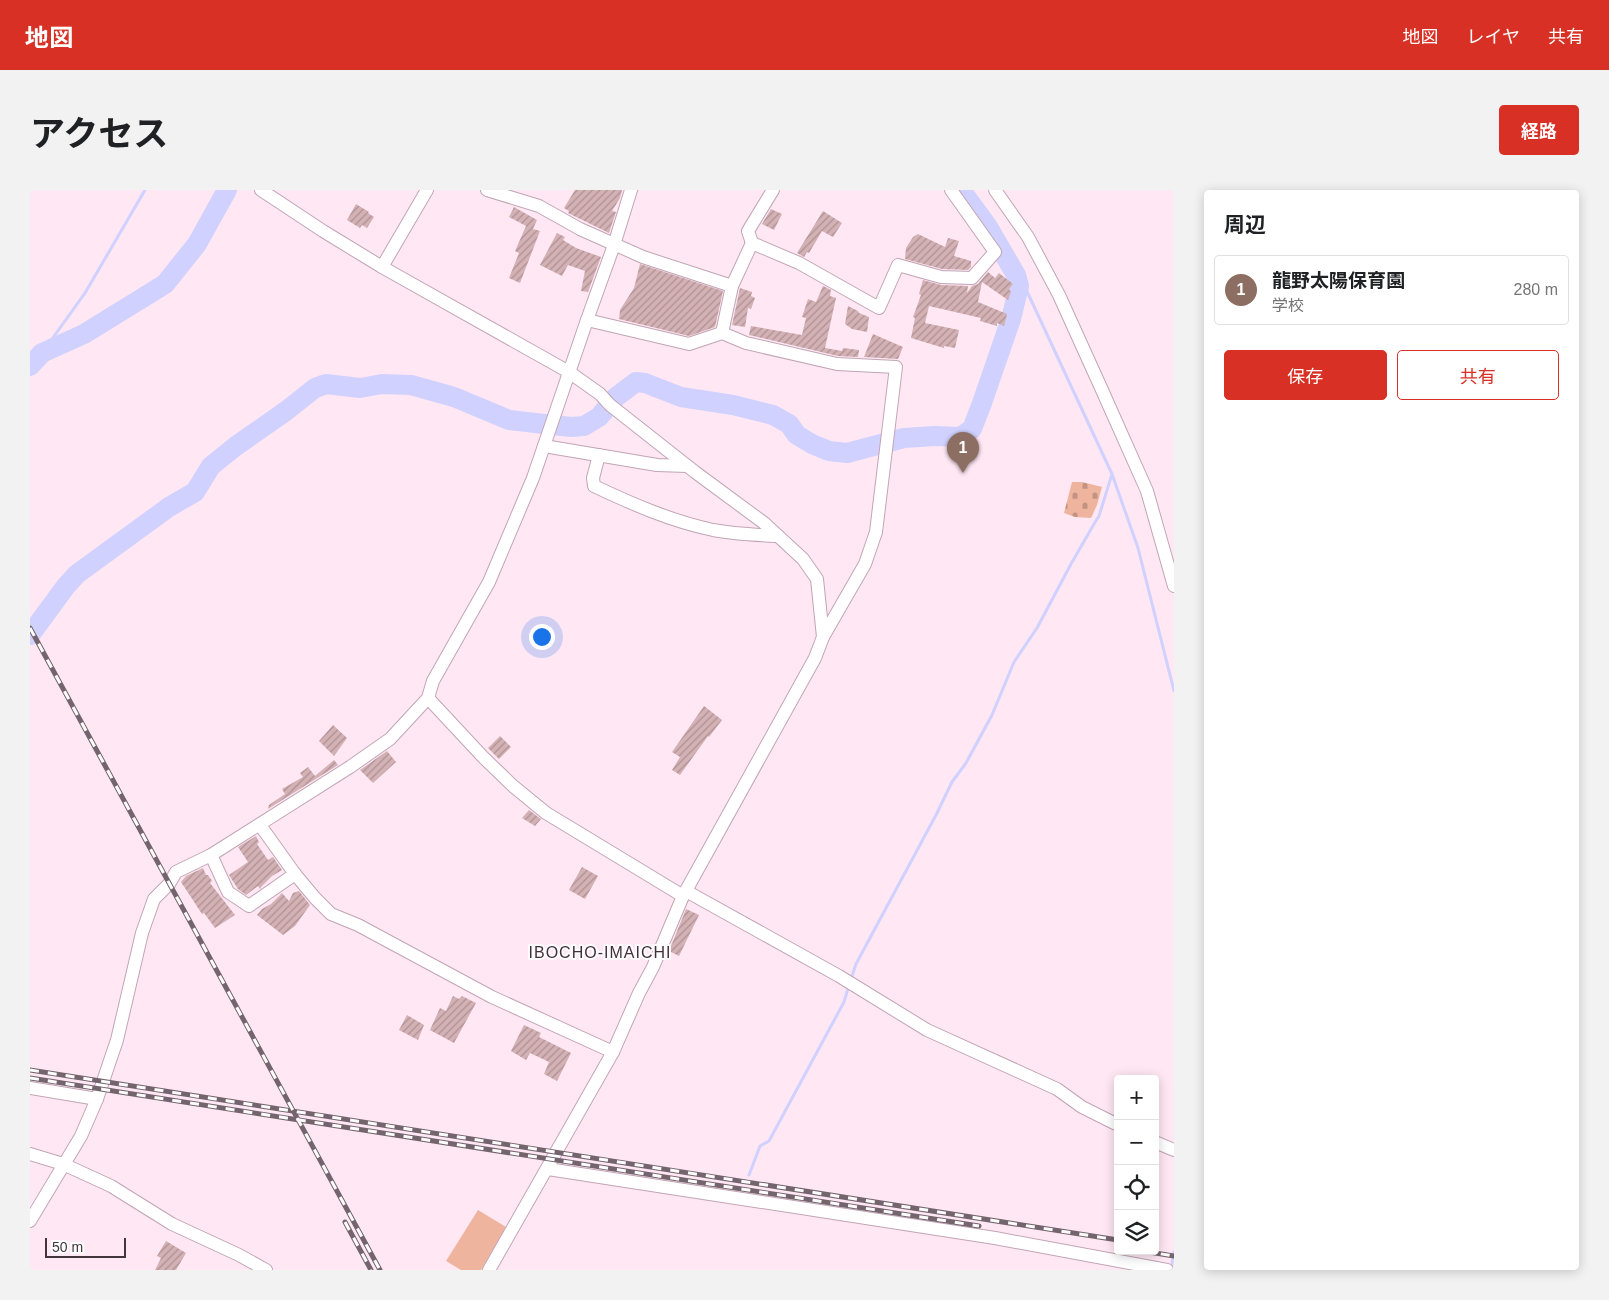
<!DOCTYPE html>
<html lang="ja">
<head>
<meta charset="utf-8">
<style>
	:root { --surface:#fff; --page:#f2f2f2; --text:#202124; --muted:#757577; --line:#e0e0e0; --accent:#d93025 }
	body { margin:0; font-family:Arial,"Noto Sans JP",sans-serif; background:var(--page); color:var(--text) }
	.controls { position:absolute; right:15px; bottom:15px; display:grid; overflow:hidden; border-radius:5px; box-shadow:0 2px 12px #0003 }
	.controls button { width:45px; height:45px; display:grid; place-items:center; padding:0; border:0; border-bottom:1px solid var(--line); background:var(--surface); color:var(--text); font:25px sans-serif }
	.scale { position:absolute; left:15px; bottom:12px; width:81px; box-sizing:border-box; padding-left:5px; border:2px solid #42363d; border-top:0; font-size:14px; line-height:18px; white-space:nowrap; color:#42363d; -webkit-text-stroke:4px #fcfcfc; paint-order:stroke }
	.you { position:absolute; left:511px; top:446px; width:18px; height:18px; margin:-12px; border:4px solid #fff; border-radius:50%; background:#1a73e8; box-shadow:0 0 0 8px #1a73e833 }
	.badge { display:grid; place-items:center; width:32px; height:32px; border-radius:50%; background:var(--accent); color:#fff; font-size:16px; font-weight:700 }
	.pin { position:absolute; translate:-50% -41px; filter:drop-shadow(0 1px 2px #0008) }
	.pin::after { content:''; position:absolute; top:26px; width:18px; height:15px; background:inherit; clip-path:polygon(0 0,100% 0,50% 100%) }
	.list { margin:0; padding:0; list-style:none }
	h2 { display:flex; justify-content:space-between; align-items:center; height:65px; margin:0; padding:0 20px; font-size:21px }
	h2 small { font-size:16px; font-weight:400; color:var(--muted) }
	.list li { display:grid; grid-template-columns:32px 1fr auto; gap:15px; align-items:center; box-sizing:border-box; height:70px; margin:0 10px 10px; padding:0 10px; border:1px solid var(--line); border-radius:5px }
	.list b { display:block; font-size:19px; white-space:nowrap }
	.list p { margin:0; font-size:16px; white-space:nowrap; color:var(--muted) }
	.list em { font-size:16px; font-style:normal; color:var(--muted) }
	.actions { display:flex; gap:10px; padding:15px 20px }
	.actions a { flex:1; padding:11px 0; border:1px solid var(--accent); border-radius:5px; text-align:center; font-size:18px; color:var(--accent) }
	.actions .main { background:var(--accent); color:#fff }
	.icon { flex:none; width:28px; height:28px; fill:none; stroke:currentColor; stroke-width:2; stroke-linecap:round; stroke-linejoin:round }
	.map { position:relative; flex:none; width:1144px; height:1080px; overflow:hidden; border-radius:5px }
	header { display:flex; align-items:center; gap:30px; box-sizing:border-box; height:70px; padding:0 25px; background:var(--accent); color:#fff }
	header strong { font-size:24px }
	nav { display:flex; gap:28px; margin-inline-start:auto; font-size:18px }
	.intro { display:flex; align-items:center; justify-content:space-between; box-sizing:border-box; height:120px; padding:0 30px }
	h1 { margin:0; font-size:35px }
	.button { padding:12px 22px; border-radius:5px; background:var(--accent); color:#fff; font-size:18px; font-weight:700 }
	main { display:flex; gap:30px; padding:0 30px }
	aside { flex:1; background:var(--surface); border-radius:5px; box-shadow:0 2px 12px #0003 }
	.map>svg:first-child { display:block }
</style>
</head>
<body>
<header>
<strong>地図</strong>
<nav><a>地図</a><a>レイヤ</a><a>共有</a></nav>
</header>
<div class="intro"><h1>アクセス</h1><a class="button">経路</a></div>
<main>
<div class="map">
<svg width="1144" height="1080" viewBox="0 0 1144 1080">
	<defs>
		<pattern id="cemetery-stones" width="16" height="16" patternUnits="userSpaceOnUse" patternTransform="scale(1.25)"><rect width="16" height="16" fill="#efb49d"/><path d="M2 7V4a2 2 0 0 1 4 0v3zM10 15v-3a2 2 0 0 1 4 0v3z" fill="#c39381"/></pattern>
		<pattern id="building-hatch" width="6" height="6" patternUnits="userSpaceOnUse" patternTransform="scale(1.25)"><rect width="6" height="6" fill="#d3b1b4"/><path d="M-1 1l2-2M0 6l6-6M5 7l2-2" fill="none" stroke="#ad9194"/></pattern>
	</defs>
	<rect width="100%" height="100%" fill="#ffe7f4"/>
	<path fill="url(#cemetery-stones)" d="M1042,292H1052L1072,297L1067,315L1061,328L1045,327L1034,323Z"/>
	<path fill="#efb49d" d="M448,1020L476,1037L451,1080H431L416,1071Z"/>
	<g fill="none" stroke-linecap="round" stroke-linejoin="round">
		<g stroke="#d0d1fe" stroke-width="3">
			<path d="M12,163L55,103L115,0"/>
			<path d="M1082,284L1108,358L1144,501"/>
			<path d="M821,789L826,774L906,625L922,592L936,573L962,525L984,472L1007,438L1041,374L1064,334L1069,326L1082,284L994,95L987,88"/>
			<path d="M719,985L730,956L739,951L814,812L819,795"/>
			<path d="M1141,1079L1144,1062"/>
		</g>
		<g stroke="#d0d1fe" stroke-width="20">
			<path d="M0,176L12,163L54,144L135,94L167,54L197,0"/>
			<path d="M0,445L36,396L47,384L139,317L165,302L181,276L206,256L256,221L285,198L296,194L330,198L352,194L381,195L424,207L479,230L541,237L554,236L569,227L586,207L606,192L615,193L651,207L703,215L743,225L759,234L767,245L782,254L799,261L817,263L874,248L905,246L930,247L942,239L952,213L981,129L989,96L986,85L958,37L931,0"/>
		</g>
	</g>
	<g fill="url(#building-hatch)">
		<path d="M545,0H592L590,8L582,21L586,22L579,43L538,23L539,21L534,18Z"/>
		<path d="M326,14L339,22L338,23L344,27L337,38L332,35L330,38L317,30Z"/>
		<path d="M484,17L507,30L503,39L510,41L490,93L479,88L489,63L485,61L496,36L498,37L479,27Z"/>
		<path d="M741,19L752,24L744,40L732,34Z"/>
		<path d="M793,21L812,33L803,47L792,41L779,63L777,62L774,67L767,63Z"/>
		<path d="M527,43L535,47L533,50L546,58L571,67L558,102L551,101L555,81L538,75L532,86L510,75Z"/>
		<path d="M888,44L915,57L918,48L929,51L924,66L941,71V77L938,80L912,79L875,69L876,58L883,47Z"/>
		<path d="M610,74L693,101L685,137L659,146L589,129L590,120L604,98Z"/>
		<path d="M958,82L965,88L969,83L983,94L979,99L981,102L978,110L952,92L948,112L977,124L974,136L967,133V136L950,131L951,128L899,116L895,133L929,140L925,158L914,156V158L881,148L885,128L883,127L891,105L889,104L893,90L911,95L938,96L937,103L942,96L948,94Z"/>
		<path d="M793,96L801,100L800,106L806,108L795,158L812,161L813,158L829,160L828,167L808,166L719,145L721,136L772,145L776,128L772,127L778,109L786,112Z"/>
		<path d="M710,98L722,102L721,106L725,108L721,119L718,118L715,137L702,135Z"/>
		<path d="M818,116L828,121L829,123L839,127L837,142L822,139L815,134Z"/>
		<path d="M843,144L873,157L868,169L834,167Z"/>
		<path d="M674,516L692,530L679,547L678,546L650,585L642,580L650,567L642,562Z"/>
		<path d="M303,535L317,548L304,566L289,551Z"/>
		<path d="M470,546L481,557L469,569L458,558Z"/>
		<path d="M357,561L366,572L343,593L330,580Z"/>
		<path d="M304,570L308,575L238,619L239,615L255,604L252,599L273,587L270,583L278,577L285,586Z"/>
		<path d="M499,620L511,629L505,636L492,628Z"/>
		<path d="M226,646L229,652L227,654L238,670L243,667L252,680L242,686L231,697L230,699L228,696L216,705L208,699L199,685L218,672L208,657Z"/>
		<path d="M552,677L568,686L555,709L539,700Z"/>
		<path d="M173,678L176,685H178L182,691L180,693L205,725L185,738L174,723L172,724L151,692L156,686Z"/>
		<path d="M269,701L280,715L265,736L253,745L227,725L232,719L241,714L252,703L259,711L263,703Z"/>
		<path d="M656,719L669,725L649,766L639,761Z"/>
		<path d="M423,806L429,809L432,806L446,813L424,853L400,840L410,818L416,821Z"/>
		<path d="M377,825L394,835L388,850L369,840Z"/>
		<path d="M494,835L511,843L509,847L541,863L527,891L514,884L519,872L500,863L496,870L481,861Z"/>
		<path d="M136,1051L156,1063L146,1080H125L131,1068L127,1066Z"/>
	</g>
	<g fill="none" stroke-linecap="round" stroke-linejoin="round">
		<g stroke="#c2a5b5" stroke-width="14">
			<g id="minor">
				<path d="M231,0L293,41L352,77L539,182L570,204L580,215L665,282L734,333L773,369L787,389L793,447"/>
				<path d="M457,0L509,16L550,39L613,67L702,96"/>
				<path d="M965,0L998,47L1029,105L1072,200L1117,301L1144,396"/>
				<path d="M722,53L718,41L743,0"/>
				<path d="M352,77L397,0"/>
				<path d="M692,143L702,96L722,53L769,73L849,118L868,75L911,87L942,88L965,62L921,0"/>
				<path d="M514,256L627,275L657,276"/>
				<path d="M569,265L563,288L564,296C602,314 641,331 683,340C704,344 727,345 748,346"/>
				<path d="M398,508L453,567L483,596L516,623L653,706"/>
				<path d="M230,635L265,684L285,708L301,724L328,735L462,807L583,862"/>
				<path d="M181,665L198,702L219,716L265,684"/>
				<path d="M656,701L809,786L897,840L1027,899L1052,917L1088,935"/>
				<path d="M0,898L67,909"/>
				<path d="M1125,952L1144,960"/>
				<path d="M0,964L33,974L81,996L142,1034L209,1065L236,1080"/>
				<path d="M518,979L965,1048L1137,1080"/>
				<path d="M0,1031L51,946L67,909L87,850L112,743L124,709L139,694L146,682L181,665L320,577L360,549L398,508L403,491L459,392L503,288L557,130L584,55L601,0"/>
				<path d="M459,1080L583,862L609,803L623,777L653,706L785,468L793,447L835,374L846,342L866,177L807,174L716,153L692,143L659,154L557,130"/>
			</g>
		</g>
		<use href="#minor" stroke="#fff" stroke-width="12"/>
		<g stroke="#73646d" stroke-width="5">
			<g id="rail">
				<path d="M0,438L350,1080"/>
				<path d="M0,880L1088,1050"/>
				<path d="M0,888L949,1036"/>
				<path d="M315,1032L341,1080"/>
				<path d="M1113,1061L1144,1066"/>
			</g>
		</g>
		<use href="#rail" stroke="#fcfcfc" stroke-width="3" stroke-dasharray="9" stroke-linecap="butt"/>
	</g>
	<g text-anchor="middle" stroke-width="4" stroke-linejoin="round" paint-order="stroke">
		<g font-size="16" letter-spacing="1" fill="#452e3c" stroke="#fcfcfc">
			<text x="570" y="768">IBOCHO-IMAICHI</text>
		</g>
	</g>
</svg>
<div class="controls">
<button>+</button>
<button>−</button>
<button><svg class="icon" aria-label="locate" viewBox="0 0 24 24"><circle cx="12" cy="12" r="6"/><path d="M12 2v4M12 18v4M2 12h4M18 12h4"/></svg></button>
<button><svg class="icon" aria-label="layers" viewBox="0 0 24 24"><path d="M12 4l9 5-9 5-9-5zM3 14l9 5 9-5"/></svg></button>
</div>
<div class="scale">50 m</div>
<div class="you"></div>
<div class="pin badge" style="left:933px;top:283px;background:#8d6e63">1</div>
</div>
<aside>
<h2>周辺<small></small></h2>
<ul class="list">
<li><span class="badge" style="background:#8d6e63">1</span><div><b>龍野太陽保育園</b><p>学校</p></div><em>280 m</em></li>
</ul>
<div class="actions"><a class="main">保存</a><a>共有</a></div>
</aside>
</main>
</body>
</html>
